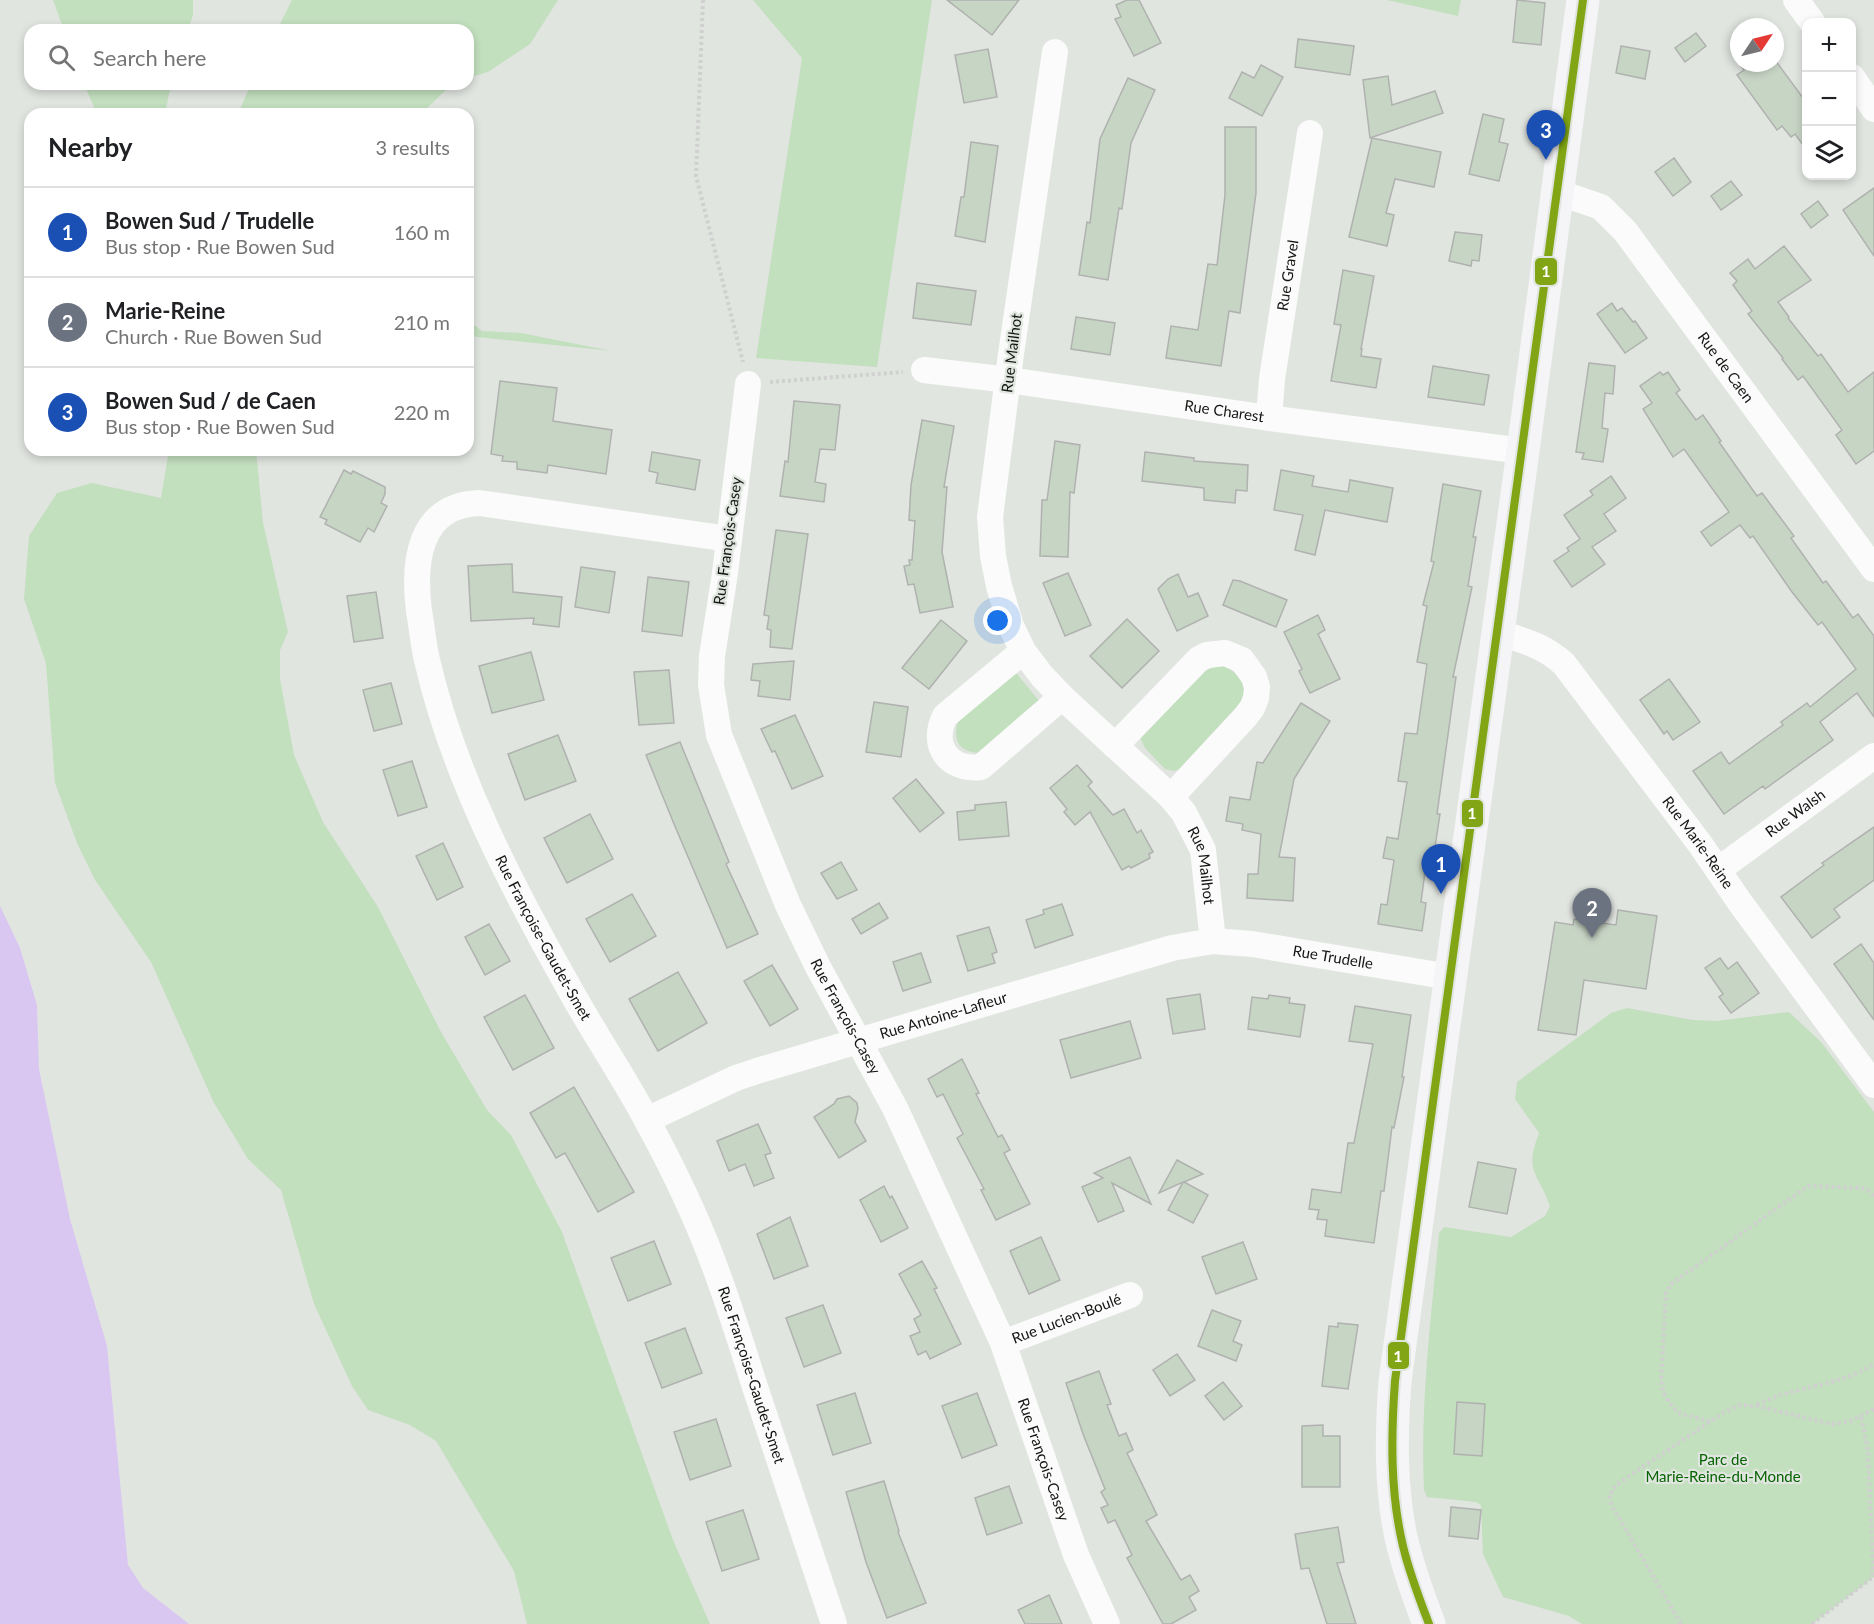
<!DOCTYPE html>
<html lang="en">
<head>
<meta charset="utf-8">
<style>
	:root { --surface:#fff; --page:#f2f2f2; --text:#202124; --muted:#757577; --line:#e0e0e0; --accent:#db2777 }
	body { margin:0; font-family:Lato,sans-serif; background:var(--page); color:var(--text) }
	.controls { position:absolute; right:18px; top:18px; display:grid; overflow:hidden; border-radius:12px; box-shadow:0 3px 9px #0003 }
	.controls button { width:54px; height:54px; display:grid; place-items:center; padding:0; border:0; border-bottom:2px solid var(--line); background:var(--surface); color:var(--text); font:30px sans-serif }
	.compass { position:absolute; left:1730px; top:18px; width:54px; height:54px; border-radius:50%; background:var(--surface); box-shadow:0 3px 9px #0003; rotate:55deg }
	.you { position:absolute; left:998px; top:621px; width:21px; height:21px; margin:-15px; border:4px solid #fff; border-radius:50%; background:#1a73e8; box-shadow:0 0 0 9px #1a73e833 }
	.badge { display:grid; place-items:center; width:39px; height:39px; border-radius:50%; background:var(--accent); color:#fff; font-size:20px; font-weight:700 }
	.pin { position:absolute; translate:-50% -50px; filter:drop-shadow(0 2px 3px #0008) }
	.pin::after { content:''; position:absolute; top:32px; width:21px; height:18px; background:inherit; clip-path:polygon(0 0,100% 0,50% 100%) }
	.list { margin:0; padding:0; list-style:none }
	h2 { display:flex; justify-content:space-between; align-items:center; height:78px; margin:0; padding:0 24px; font-size:26px }
	h2 small { font-size:20px; font-weight:400; color:var(--muted) }
	.list li { display:grid; grid-template-columns:39px 1fr auto; gap:18px; align-items:center; box-sizing:border-box; height:90px; padding:0 24px; border-top:2px solid var(--line) }
	.list b { display:block; font-size:22px; white-space:nowrap }
	.list p { margin:0; font-size:20px; white-space:nowrap; color:var(--muted) }
	.list em { font-size:20px; font-style:normal; color:var(--muted) }
	.icon { flex:none; width:33px; height:33px; fill:none; stroke:currentColor; stroke-width:2; stroke-linecap:round; stroke-linejoin:round }
	.map { position:relative; flex:none; width:1874px; height:1624px; overflow:hidden }
	.search { position:absolute; background:var(--surface); box-shadow:0 3px 9px #0003; left:24px; top:24px; width:450px; height:66px; display:flex; align-items:center; gap:15px; box-sizing:border-box; padding:0 21px; border-radius:18px; color:var(--muted); font-size:22px }
	.panel { position:absolute; background:var(--surface); box-shadow:0 3px 9px #0003; left:24px; top:108px; width:450px; height:348px; border-radius:18px }
	.map>svg:first-child { display:block }
</style>
</head>
<body>
<div class="map">
<svg width="1874" height="1624" viewBox="0 0 1874 1624">
	<rect width="100%" height="100%" fill="#e1e5e0"/>
	<g fill="#c2dfbe">
		<path d="M53,0H193V15L188,30H64Z"/>
		<path d="M292,0H558L530,44L488,72L468,78V30H277Z"/>
		<path d="M753,0H932L877,367L756,358L802,58Z"/>
		<path d="M1387,0H1461L1458,16Z"/>
		<path d="M84,84H171L165,114H97Z"/>
		<path d="M251,84H452L421,114H238Z"/>
		<path d="M468,320L482,331L521,333L612,351L468,336Z"/>
		<path d="M169,450H256L263,523L288,632L280,650V679L294,755L323,822L378,907L441,1032L487,1110L511,1135L562,1232L673,1540L710,1624H527L514,1571L436,1441L410,1425L368,1410L352,1386L314,1304L281,1190L248,1159L214,1103L151,962L95,880L77,843L55,783L46,663L24,599L29,536L57,493L92,483L161,498Z"/>
		<path d="M1222,665C1234,671 1247,680 1244,697C1240,712 1196,754 1183,768L1174,771L1165,769L1145,748L1141,740V732L1203,671Z"/>
		<path d="M1017,674L1040,702L978,753C959,751 952,740 958,722L1012,675Z"/>
		<path d="M1627,1008L1693,1020L1716,1021L1789,1012L1821,1042L1874,1112V1577L1812,1624H1582L1569,1616L1503,1597L1483,1554L1481,1505L1476,1502L1427,1497L1424,1490C1420,1404 1431,1319 1439,1233L1444,1227L1511,1237L1545,1216L1550,1206C1537,1170 1524,1173 1539,1133L1515,1099L1517,1082L1611,1013Z"/>
	</g>
	<path fill="#d9c7f2" d="M0,906L20,948L37,1005L39,1069L70,1219L107,1346L128,1565L143,1588L189,1624H0Z"/>
	<g fill="#c7d5c5" stroke="#afb2ae" stroke-width="1.5">
		<path d="M947,0H1019L992,35Z"/>
		<path d="M1127,0H1139L1161,43L1134,56L1115,19L1121,17L1116,5Z"/>
		<path d="M1517,0L1545,3L1541,45L1513,42Z"/>
		<path d="M1696,33L1706,46L1685,62L1675,48Z"/>
		<path d="M1298,39L1354,46L1350,75L1295,67Z"/>
		<path d="M1621,46L1650,51L1645,79L1616,73Z"/>
		<path d="M988,49L997,97L964,103L955,55Z"/>
		<path d="M1775,60L1806,102V149L1795,134L1791,137L1782,126L1777,130L1737,75L1744,70L1739,63H1775Z"/>
		<path d="M1261,65L1283,77L1262,116L1229,98L1242,72L1254,78Z"/>
		<path d="M1388,76L1392,105L1435,91L1443,113L1370,138L1363,80Z"/>
		<path d="M1128,78L1155,90L1131,143L1122,209L1119,208L1108,280L1079,275L1087,222L1090,223L1100,139Z"/>
		<path d="M1483,114L1504,119L1499,142L1508,144L1499,181L1469,174Z"/>
		<path d="M1225,127H1256V193L1240,313L1229,311L1221,366L1166,358L1171,326L1198,330L1208,264L1217,265L1225,195Z"/>
		<path d="M1372,138L1441,152L1434,187L1395,179L1386,213L1394,215L1387,246L1349,237Z"/>
		<path d="M971,142L998,146L985,242L955,236L961,197H964Z"/>
		<path d="M1674,158L1691,182L1673,196L1655,172Z"/>
		<path d="M1731,181L1742,195L1721,210L1711,196Z"/>
		<path d="M1874,188V256L1843,210Z"/>
		<path d="M1818,201L1828,215L1811,228L1801,214Z"/>
		<path d="M1455,232L1482,235L1479,261L1472,260L1471,266L1449,261Z"/>
		<path d="M1784,246L1811,280L1778,302L1789,317L1788,318L1818,356L1821,354L1848,392L1874,372V451L1856,464L1836,435L1842,430L1803,376L1798,380L1782,359L1783,358L1748,314L1752,311L1733,285L1737,281L1730,273L1748,259L1755,269Z"/>
		<path d="M1343,270L1374,276L1361,349H1362L1361,356L1381,359L1376,388L1331,381L1341,325L1334,324Z"/>
		<path d="M917,283L976,291L971,325L913,318Z"/>
		<path d="M1612,303L1617,311L1622,308L1633,322L1635,321L1647,338L1625,353L1597,314Z"/>
		<path d="M1076,317L1115,323L1110,355L1071,349Z"/>
		<path d="M1589,363L1615,366L1613,394L1605,393L1602,428L1608,429L1603,462L1582,459L1584,453L1576,452Z"/>
		<path d="M1433,366L1489,375L1484,405L1428,397Z"/>
		<path d="M1660,372L1663,375L1668,372L1680,390L1676,393L1696,420L1703,415L1721,441L1719,442L1757,496L1762,493L1794,536L1791,538L1823,583L1826,581L1853,618L1858,614L1874,636V717L1857,693L1820,722L1833,740L1765,789L1763,786L1724,814L1693,771L1721,752L1729,764L1783,725L1781,722L1807,703L1810,707L1856,669L1822,622L1818,625L1792,592L1753,536L1750,538L1740,525L1711,546L1701,532L1729,512L1684,449L1673,457L1643,409L1652,403L1640,386Z"/>
		<path d="M500,381L557,388L553,421L612,430L606,474L548,465L547,473L517,469V462L502,461L503,456L491,454Z"/>
		<path d="M794,401L840,405L835,450L820,449L815,482L826,484L824,502L780,496L785,461L788,462Z"/>
		<path d="M922,420L954,426L944,487H947L942,552L953,607L920,613L914,584L908,585L904,566L910,565L909,560H912L915,521L909,520L911,485Z"/>
		<path d="M1055,441L1080,445L1074,493L1070,492L1068,557L1040,556L1042,500H1047Z"/>
		<path d="M652,452L700,460L695,490L656,483L658,473L649,471Z"/>
		<path d="M1145,452L1194,458V461L1248,465L1247,491L1236,490L1235,503L1204,500V488L1142,481Z"/>
		<path d="M344,470L351,474L353,471L385,487V494L381,503L387,506L374,532L368,528L360,542L325,524L327,520L320,517Z"/>
		<path d="M1281,470L1314,476L1312,486L1348,492L1350,480L1393,488L1387,522L1325,510L1315,555L1295,550L1303,515L1274,510Z"/>
		<path d="M1611,476L1626,498L1604,514L1616,531L1592,547L1605,564L1572,587L1554,561L1569,551L1567,548L1580,539L1564,515L1593,495L1590,491Z"/>
		<path d="M1443,484L1481,491L1473,537H1476L1468,586L1472,587L1453,677H1456L1437,814H1440L1432,866L1426,865L1421,902L1426,903L1422,931L1378,924L1381,904L1387,905L1394,860L1383,858L1387,837L1398,839L1407,782L1398,781L1405,733L1417,734L1427,664L1417,662L1427,606L1423,605L1434,562L1431,561Z"/>
		<path d="M776,530L808,534L792,649L770,647L771,630L767,629L769,616L764,615Z"/>
		<path d="M512,564L513,592L562,597L559,627L533,624L534,618L471,621L468,566Z"/>
		<path d="M581,567L615,572L609,613L575,607Z"/>
		<path d="M1068,573L1091,625L1065,636L1043,583Z"/>
		<path d="M1178,574L1188,597L1198,593L1208,616L1177,631L1158,589L1168,579Z"/>
		<path d="M648,577L689,582L682,636L642,631Z"/>
		<path d="M1233,580L1240,581L1287,600L1276,627L1223,605Z"/>
		<path d="M376,592L383,638L354,642L347,596Z"/>
		<path d="M1318,615L1325,630L1318,634L1340,679L1310,693L1299,671L1302,669L1284,632Z"/>
		<path d="M1127,619L1159,651L1122,688L1090,656Z"/>
		<path d="M941,620L967,641L929,689L902,668Z"/>
		<path d="M531,652L544,700L492,713L479,666Z"/>
		<path d="M794,661L790,700L758,696L760,681L751,680L753,664Z"/>
		<path d="M669,670L674,723L639,725L634,672Z"/>
		<path d="M1669,679L1700,722L1673,740L1667,731L1664,734L1640,700Z"/>
		<path d="M391,683L402,724L374,731L363,690Z"/>
		<path d="M874,702L908,707L901,757L866,752Z"/>
		<path d="M1301,703L1330,721L1294,779L1279,857L1295,858L1293,901L1247,898L1248,874H1258L1261,834L1242,830L1243,824L1226,821L1230,797L1250,800L1257,762L1263,763Z"/>
		<path d="M795,715L823,776L792,789L775,751L772,752L761,729Z"/>
		<path d="M558,735L576,781L525,800L508,754Z"/>
		<path d="M680,742L729,862L726,864L758,934L727,948L674,824L646,755Z"/>
		<path d="M412,761L427,807L398,816L383,770Z"/>
		<path d="M1077,765L1092,782L1088,786L1113,815L1124,809L1137,833L1141,830L1153,852L1149,854L1150,858L1131,868L1129,866L1122,870L1090,812L1075,825L1064,812L1067,809L1050,788Z"/>
		<path d="M916,779L944,813L920,832L893,798Z"/>
		<path d="M1006,802L1009,836L959,840L957,812L975,810V805Z"/>
		<path d="M590,814L613,859L567,883L544,838Z"/>
		<path d="M1874,827V880L1834,909L1840,917L1812,938L1781,897L1824,865L1822,863Z"/>
		<path d="M443,843L463,887L437,900L416,856Z"/>
		<path d="M841,862L857,890L837,899L821,873Z"/>
		<path d="M632,894L656,936L610,962L586,919Z"/>
		<path d="M879,903L888,918L861,934L852,919Z"/>
		<path d="M1062,904L1073,935L1035,948L1026,920L1044,914L1043,910Z"/>
		<path d="M1618,910L1657,916L1646,989L1584,980L1576,1035L1538,1030L1555,922L1573,925L1574,919L1616,925Z"/>
		<path d="M489,924L510,961L485,975L465,937Z"/>
		<path d="M989,927L997,952L992,954L995,963L968,971L957,936Z"/>
		<path d="M1861,944L1874,963V1020L1834,964Z"/>
		<path d="M921,953L931,982L903,991L893,962Z"/>
		<path d="M1720,958L1728,969L1737,962L1759,993L1731,1013L1719,997L1723,994L1705,968Z"/>
		<path d="M772,965L798,1009L770,1026L744,981Z"/>
		<path d="M678,972L707,1023L658,1051L629,999Z"/>
		<path d="M1200,994L1205,1029L1173,1034L1167,999Z"/>
		<path d="M525,995L554,1048L513,1070L484,1017Z"/>
		<path d="M1269,995L1290,998L1289,1003L1305,1005L1300,1037L1248,1029L1252,997L1268,999Z"/>
		<path d="M1355,1006L1411,1015L1402,1077H1404L1394,1128L1392,1127L1384,1191H1381L1374,1243L1325,1236L1327,1220L1317,1219L1319,1210L1309,1209L1312,1189L1341,1193L1348,1143H1354L1373,1044L1349,1041Z"/>
		<path d="M1130,1021L1141,1058L1071,1078L1060,1040Z"/>
		<path d="M962,1059L979,1093L976,1094L998,1137L1002,1135L1010,1150L1004,1153L1030,1204L996,1220L981,1190L984,1189L957,1138L963,1134L943,1094L937,1097L928,1079Z"/>
		<path d="M574,1087L634,1192L598,1212L565,1153L556,1158L530,1113Z"/>
		<path d="M849,1096L857,1103L858,1109L855,1122L866,1141L839,1158L814,1117L834,1104L837,1099Z"/>
		<path d="M758,1124L771,1153L765,1155L774,1178L754,1186L745,1164L729,1171L717,1141Z"/>
		<path d="M1130,1157L1151,1204L1112,1183L1124,1211L1098,1222L1082,1187L1103,1178L1094,1173Z"/>
		<path d="M1177,1160L1203,1174L1184,1182L1208,1195L1193,1223L1168,1210L1183,1182L1159,1193Z"/>
		<path d="M1478,1162L1516,1169L1507,1214L1469,1207Z"/>
		<path d="M884,1186L890,1198L892,1196L908,1228L881,1242L860,1200Z"/>
		<path d="M790,1217L808,1266L774,1279L757,1234Z"/>
		<path d="M1041,1237L1060,1280L1029,1294L1010,1251Z"/>
		<path d="M654,1241L671,1284L628,1301L611,1258Z"/>
		<path d="M1243,1242L1257,1279L1216,1294L1202,1257Z"/>
		<path d="M922,1261L937,1288L934,1289L961,1344L930,1359L926,1351L918,1355L910,1336L920,1332L914,1319L921,1315L899,1274Z"/>
		<path d="M823,1305L841,1353L804,1367L786,1318Z"/>
		<path d="M1212,1310L1241,1321L1233,1341L1242,1345L1236,1361L1198,1346Z"/>
		<path d="M1338,1323L1358,1325L1348,1389L1322,1386L1329,1326L1338,1327Z"/>
		<path d="M685,1328L702,1373L662,1388L645,1343Z"/>
		<path d="M1177,1354L1195,1380L1170,1396L1153,1370Z"/>
		<path d="M1099,1371L1111,1404L1107,1405L1119,1436L1126,1433L1133,1450L1127,1453L1157,1515L1146,1521L1181,1580L1190,1575L1199,1591L1189,1597L1196,1610L1171,1624H1163L1127,1558L1132,1555L1115,1520L1108,1523L1101,1508L1108,1505L1101,1492L1105,1489L1083,1434L1066,1383Z"/>
		<path d="M1223,1382L1242,1406L1224,1420L1205,1396Z"/>
		<path d="M855,1393L871,1443L833,1455L817,1405Z"/>
		<path d="M977,1393L997,1445L962,1458L942,1406Z"/>
		<path d="M1457,1402L1485,1404L1482,1456L1454,1454Z"/>
		<path d="M716,1419L731,1466L690,1480L674,1432Z"/>
		<path d="M1323,1425V1436H1340V1487H1302V1426Z"/>
		<path d="M884,1481L899,1531L898,1532L926,1603L887,1618L866,1562L846,1492Z"/>
		<path d="M1009,1486L1022,1523L987,1535L975,1498Z"/>
		<path d="M1451,1507L1481,1510L1478,1539L1449,1536Z"/>
		<path d="M743,1510L759,1559L722,1571L706,1522Z"/>
		<path d="M1338,1527L1344,1562L1337,1563L1356,1624H1327L1309,1568L1301,1569L1295,1534Z"/>
		<path d="M1049,1595L1062,1624H1025L1018,1610Z"/>
	</g>
	<g fill="none" stroke-linecap="round" stroke-linejoin="round">
		<g stroke="#cfd0cf" stroke-width="4" stroke-dasharray="3 3" stroke-linecap="butt">
			<path d="M703,0L696,176L743,362"/>
			<path d="M770,382L903,372"/>
			<path d="M1757,1405C1794,1385 1837,1388 1874,1364"/>
			<path d="M1710,1421L1681,1414L1673,1407L1664,1394L1661,1380L1666,1293L1671,1284L1808,1186L1862,1188L1869,1191L1874,1197"/>
			<path d="M1681,1624L1612,1506L1609,1496L1616,1485L1723,1413L1739,1405L1756,1406L1832,1424L1850,1421L1874,1409"/>
			<path d="M1812,1624L1872,1578L1873,1570L1868,1451L1861,1417"/>
		</g>
		<g stroke="#fafbfa" stroke-width="26">
			<path d="M1796,0L1812,22"/>
			<path id="s1" d="M1055,52L1011,354L990,517L993,556L999,586L1011,626L1023,651L1042,676L1062,697L1171,797L1184,813L1203,850L1213,941"/>
			<path d="M1852,77L1874,109"/>
			<path id="s2" d="M1557,192L1601,207L1625,231L1874,569"/>
			<path id="s3" d="M924,370L1009,380L1269,418L1523,451"/>
			<path id="s4" d="M748,384L725,573L712,656L711,685L719,735L788,905L818,967L895,1108L1003,1343L1076,1555L1107,1624"/>
			<path id="s5" d="M1269,418L1272,379L1310,133"/>
			<path id="s6" d="M729,539L479,503C418,505 413,563 419,611C422,627 423,644 427,660C453,774 511,885 568,986C592,1030 620,1071 644,1115C666,1155 687,1197 704,1239C724,1287 739,1337 755,1387C781,1466 807,1545 834,1624"/>
			<path id="s7" d="M1497,632C1524,641 1543,645 1564,664L1700,844L1739,901L1874,1085"/>
			<path d="M1023,651L945,716C930,746 949,771 981,767L1062,697"/>
			<path d="M1115,746L1199,659L1207,655L1225,653L1242,660L1254,677L1257,687L1256,698L1252,708L1246,716L1171,797"/>
			<path id="s8" d="M1718,870L1874,756"/>
			<path id="s9" d="M647,1120L736,1078L757,1071L1172,948L1213,941L1252,944L1450,977"/>
			<path id="s10" d="M1003,1343L1130,1295"/>
		</g>
		<path stroke="#f5f4f7" stroke-width="33" d="M1429,1624C1419,1598 1410,1572 1403,1546C1390,1493 1391,1435 1395,1381L1523,451L1583,0"/>
		<g stroke="#e0e6df" stroke-width="12">
			<path id="bus-1" d="M1429,1624C1419,1598 1409,1572 1403,1546C1390,1492 1391,1436 1395,1381L1583,0"/>
		</g>
		<use href="#bus-1" stroke="#81a514" stroke-width="8"/>
	</g>
	<g text-anchor="middle" stroke-width="4.5" stroke-linejoin="round" paint-order="stroke">
		<g font-size="15" fill="#131512" stroke="#e0e6df">
			<text dy="5" stroke="none"><textPath href="#s5" startOffset="144">Rue Gravel</textPath></text>
			<text transform="translate(1012 353) rotate(-83)" y="5">Rue Mailhot</text>
			<text dy="5" stroke="none"><textPath href="#s2" startOffset="250">Rue de Caen</textPath></text>
			<text dy="5" stroke="none"><textPath href="#s3" startOffset="303">Rue Charest</textPath></text>
			<text transform="translate(728 541) rotate(-82)" y="5">Rue François-Casey</text>
			<text dy="5" stroke="none"><textPath href="#s8" startOffset="96">Rue Walsh</textPath></text>
			<text dy="5" stroke="none"><textPath href="#s7" startOffset="298">Rue Marie-Reine</textPath></text>
			<text dy="5" stroke="none"><textPath href="#s1" startOffset="894">Rue Mailhot</textPath></text>
			<text dy="5" stroke="none"><textPath href="#s6" startOffset="747">Rue Françoise-Gaudet-Smet</textPath></text>
			<text dy="5" stroke="none"><textPath href="#s9" startOffset="716">Rue Trudelle</textPath></text>
			<text dy="5" stroke="none"><textPath href="#s9" startOffset="315">Rue Antoine-Lafleur</textPath></text>
			<text dy="5" stroke="none"><textPath href="#s4" startOffset="663">Rue François-Casey</textPath></text>
			<text dy="5" stroke="none"><textPath href="#s10" startOffset="68">Rue Lucien-Boulé</textPath></text>
			<text dy="5" stroke="none"><textPath href="#s6" startOffset="1233">Rue Françoise-Gaudet-Smet</textPath></text>
			<text dy="5" stroke="none"><textPath href="#s4" startOffset="1149">Rue François-Casey</textPath></text>
		</g>
		<g font-size="15" fill="#066402" stroke="#e0e6df">
			<text x="1723" y="1465">Parc de<tspan x="1723" dy="17">Marie-Reine-du-Monde</tspan></text>
		</g>
	</g>
	<g stroke="#e0e6df" stroke-width="2">
		<rect x="1534" y="257" width="24" height="29" rx="6" fill="#81a514"/>
		<rect x="1461" y="799" width="23" height="29" rx="6" fill="#81a514"/>
		<rect x="1387" y="1341" width="23" height="29" rx="6" fill="#81a514"/>
	</g>
	<g font-size="16" text-anchor="middle" font-weight="bold" fill="#fff">
		<text x="1546" y="277">1</text>
		<text x="1472" y="819">1</text>
		<text x="1398" y="1362">1</text>
	</g>
</svg>
<div class="controls">
<button>+</button>
<button>−</button>
<button><svg class="icon" aria-label="layers" viewBox="0 0 24 24"><path d="M12 4l9 5-9 5-9-5zM3 14l9 5 9-5"/></svg></button>
</div>
<svg class="compass" viewBox="-18 -18 36 36"><path d="M0-13l5 13h-10z" fill="#e53935"/><path d="M0 13l5-13h-10z" fill="#757577"/></svg>
<div class="you"></div>
<div class="pin badge" style="left:1441px;top:894px;background:#1a4fb4">1</div>
<div class="pin badge" style="left:1592px;top:938px;background:#6b7280">2</div>
<div class="pin badge" style="left:1546px;top:160px;background:#1a4fb4">3</div>
<div class="search"><svg class="icon" aria-label="search" viewBox="0 0 24 24"><circle cx="10" cy="10" r="6"/><path d="M15 15l6 6"/></svg>Search here</div>
<section class="panel">
<h2>Nearby<small>3 results</small></h2>
<ul class="list">
<li><span class="badge" style="background:#1a4fb4">1</span><div><b>Bowen Sud / Trudelle</b><p>Bus stop · Rue Bowen Sud</p></div><em>160 m</em></li>
<li><span class="badge" style="background:#6b7280">2</span><div><b>Marie-Reine</b><p>Church · Rue Bowen Sud</p></div><em>210 m</em></li>
<li><span class="badge" style="background:#1a4fb4">3</span><div><b>Bowen Sud / de Caen</b><p>Bus stop · Rue Bowen Sud</p></div><em>220 m</em></li>
</ul>
</section>
</div>
</body>
</html>
